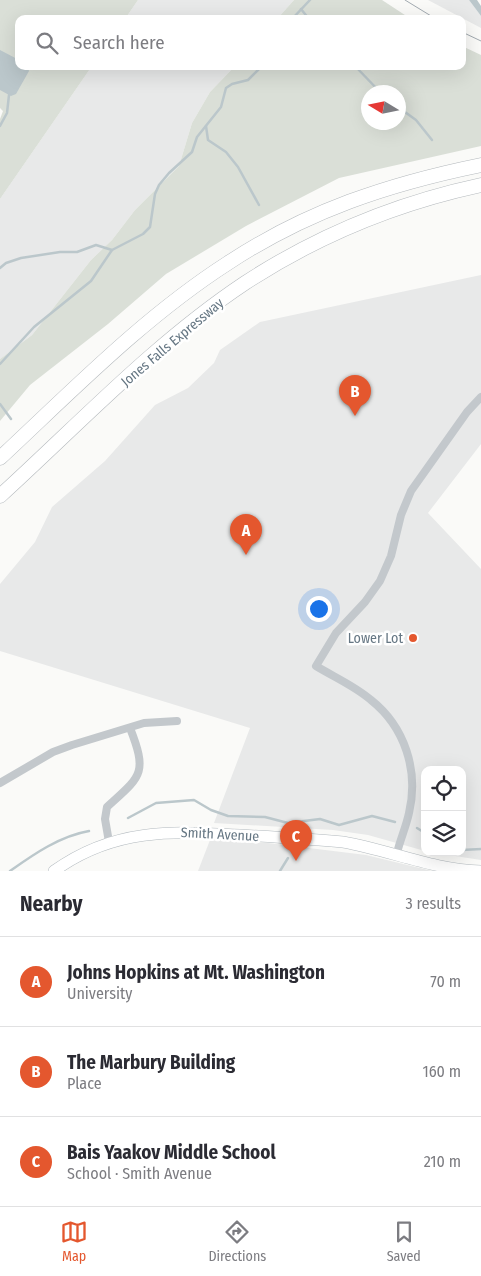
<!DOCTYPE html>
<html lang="en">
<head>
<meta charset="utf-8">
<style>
	:root { --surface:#fff; --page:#f7f7f7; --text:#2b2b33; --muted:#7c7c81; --line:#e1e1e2; --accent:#e4572e }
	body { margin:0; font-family:"Fira Sans Condensed",sans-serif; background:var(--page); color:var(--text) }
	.controls { position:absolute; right:15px; bottom:15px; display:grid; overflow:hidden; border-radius:10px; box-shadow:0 5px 20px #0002 }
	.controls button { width:45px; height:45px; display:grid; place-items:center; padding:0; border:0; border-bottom:1px solid var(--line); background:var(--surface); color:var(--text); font:25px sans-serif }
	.compass { position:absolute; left:361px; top:85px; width:45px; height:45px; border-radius:50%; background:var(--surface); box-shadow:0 5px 20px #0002; rotate:280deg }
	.you { position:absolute; left:318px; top:608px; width:18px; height:18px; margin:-12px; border:4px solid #fff; border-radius:50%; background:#1a73e8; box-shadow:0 0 0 8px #1a73e833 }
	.badge { display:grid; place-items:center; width:32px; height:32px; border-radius:50%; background:var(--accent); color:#fff; font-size:16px; font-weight:700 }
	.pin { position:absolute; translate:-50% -41px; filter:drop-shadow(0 1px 2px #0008) }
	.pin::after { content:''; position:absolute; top:26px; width:18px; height:15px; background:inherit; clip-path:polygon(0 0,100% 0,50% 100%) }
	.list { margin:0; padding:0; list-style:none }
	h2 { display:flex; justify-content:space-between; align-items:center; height:65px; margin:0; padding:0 20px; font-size:21px }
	h2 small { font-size:16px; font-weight:400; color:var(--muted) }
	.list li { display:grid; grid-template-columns:32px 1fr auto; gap:15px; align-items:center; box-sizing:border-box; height:90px; padding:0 20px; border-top:1px solid var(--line) }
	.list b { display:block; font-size:19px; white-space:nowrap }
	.list p { margin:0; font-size:16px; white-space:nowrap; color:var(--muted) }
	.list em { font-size:16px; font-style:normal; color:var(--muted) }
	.icon { flex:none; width:28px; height:28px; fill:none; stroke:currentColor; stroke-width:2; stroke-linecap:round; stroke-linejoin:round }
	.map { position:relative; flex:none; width:481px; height:871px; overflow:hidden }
	.search { position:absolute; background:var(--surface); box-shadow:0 5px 20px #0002; left:15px; right:15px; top:15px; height:55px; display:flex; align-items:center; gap:12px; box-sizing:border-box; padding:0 18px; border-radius:10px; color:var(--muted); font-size:19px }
	.sheet { height:335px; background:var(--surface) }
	nav { display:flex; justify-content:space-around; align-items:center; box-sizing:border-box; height:70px; border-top:1px solid var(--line); background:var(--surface); font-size:14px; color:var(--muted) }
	nav a { display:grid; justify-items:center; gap:2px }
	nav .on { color:var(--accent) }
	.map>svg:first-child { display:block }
</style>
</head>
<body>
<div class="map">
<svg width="481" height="871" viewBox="0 0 481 871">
	<rect width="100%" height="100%" fill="#fafaf8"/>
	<g fill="#e8e9e9">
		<path d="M138,0H294L277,19H125Z"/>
		<path d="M428,0H469L481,16V28Z"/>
		<path d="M92,66H235L210,92L192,123L179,166L135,210L112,240L91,260L32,335L0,359V199Z"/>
		<path d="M481,275V444L428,513L481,569V860L429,852H462V770H425V851L368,835L333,830L214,823L250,728L0,651V584L35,542L52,507L105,461L155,405L188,388L214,363L220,350L260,322Z"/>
		<path d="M210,840L268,843L366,855L432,871H198Z"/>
	</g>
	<g fill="#dadfd7" fill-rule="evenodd">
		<path d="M0,0H138L125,19H19V66H92L0,199V119L3,111L0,108Z"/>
		<path d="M294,0H382L411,19H277Z"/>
		<path d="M462,46L481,55V146L339,178L246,226L166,274L108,324L30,385L0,421V359L32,335L91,260L112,240L135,210L179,166L192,123L210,92L235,66H462ZM398,92V122H368V92Z"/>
	</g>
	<g fill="#bbc7cb">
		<path d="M469,0H477L481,6V16Z"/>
		<path d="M0,50L19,60V66H27L29,71L16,94L11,96L0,90Z"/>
	</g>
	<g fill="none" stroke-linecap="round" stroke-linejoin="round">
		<g stroke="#bbc7cb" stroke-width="2.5">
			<path d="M301,9L309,19"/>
			<path d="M292,19L310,0"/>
			<path d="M355,66L380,92"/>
			<path d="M398,107L416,120L432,140"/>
			<path d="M0,126L7,113L9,95"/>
			<path d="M206,126L208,140L226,152L238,167L259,205"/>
			<path d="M0,268L6,263L21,258L60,252H77L96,245L112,250"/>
			<path d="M0,364L34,327L91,281L112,250L143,234L150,227L155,194L159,185L169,173L192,152L197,137L221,107L226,88L232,84L248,80L262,66"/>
			<path d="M0,404L11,419"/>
			<path d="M128,818L156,803L194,800L211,810L228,816L265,817L288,823L320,819L339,825L372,816L395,822"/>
			<path d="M417,828L425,833"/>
			<path d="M462,850L481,849"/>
			<path d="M10,871C34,854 60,836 89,831"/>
			<path d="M280,871L288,858"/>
		</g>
		<g stroke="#b3babf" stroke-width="12">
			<path id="secondary" d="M54,871C114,828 171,831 240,835C275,837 309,839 343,842C389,850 434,870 481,871"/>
		</g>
		<g stroke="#b4b9bd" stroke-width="15">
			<g id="highway">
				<path d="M0,458C73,390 144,317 228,263C307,211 388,184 481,165"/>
				<path d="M0,496C79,424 155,343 245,283C317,236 397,203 481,185"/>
			</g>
		</g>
		<g stroke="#c3c8cc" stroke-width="8">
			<path d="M0,783L53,752L72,745L144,723L177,721"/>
			<path d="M109,842L105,819L107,807C141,776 148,774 130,728"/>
			<path d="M397,853C400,840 406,827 409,813C419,771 405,727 371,700C355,686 334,677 316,666L336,633L365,602L380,581L391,556L401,515L411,491L467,412L481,397"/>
		</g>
		<use href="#secondary" stroke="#fff" stroke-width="11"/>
		<use href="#highway" stroke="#fff" stroke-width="14"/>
		<g stroke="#a2aab0" stroke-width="1">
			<path d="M405,0L436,19"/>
			<path d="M462,32L481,41"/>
		</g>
	</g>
	<circle fill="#e4572e" stroke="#fff" stroke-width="2" cx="413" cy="638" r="5"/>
	<g text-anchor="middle" stroke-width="5" stroke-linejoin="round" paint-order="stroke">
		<g font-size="14" fill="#657683" stroke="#fff">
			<text transform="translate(172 342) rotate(-40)" y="5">Jones Falls Expressway</text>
			<text transform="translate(220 834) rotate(3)" y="5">Smith Avenue</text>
		</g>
		<g font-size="14" fill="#657683" stroke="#fff" text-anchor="end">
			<text x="403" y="643">Lower Lot</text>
		</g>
	</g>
</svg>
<div class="controls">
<button><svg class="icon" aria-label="locate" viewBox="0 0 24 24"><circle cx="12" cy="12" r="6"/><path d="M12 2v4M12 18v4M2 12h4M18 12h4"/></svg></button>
<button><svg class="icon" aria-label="layers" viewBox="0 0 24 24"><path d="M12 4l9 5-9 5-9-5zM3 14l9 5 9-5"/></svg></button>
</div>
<svg class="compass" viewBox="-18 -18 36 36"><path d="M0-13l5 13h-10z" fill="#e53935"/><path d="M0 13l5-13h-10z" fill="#7c7c81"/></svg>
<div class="you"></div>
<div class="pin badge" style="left:246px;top:555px">A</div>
<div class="pin badge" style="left:355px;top:416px">B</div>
<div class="pin badge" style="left:296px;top:861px">C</div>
<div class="search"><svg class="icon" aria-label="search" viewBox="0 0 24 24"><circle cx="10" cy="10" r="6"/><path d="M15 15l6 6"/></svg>Search here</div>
</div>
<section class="sheet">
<h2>Nearby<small>3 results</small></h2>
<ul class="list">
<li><span class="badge">A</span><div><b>Johns Hopkins at Mt. Washington</b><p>University</p></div><em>70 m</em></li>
<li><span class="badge">B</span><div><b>The Marbury Building</b><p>Place</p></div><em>160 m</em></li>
<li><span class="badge">C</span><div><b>Bais Yaakov Middle School</b><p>School · Smith Avenue</p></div><em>210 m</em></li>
</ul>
</section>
<nav>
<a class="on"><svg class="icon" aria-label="map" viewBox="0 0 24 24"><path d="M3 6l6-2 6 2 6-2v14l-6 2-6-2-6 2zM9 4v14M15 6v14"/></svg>Map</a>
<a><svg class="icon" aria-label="directions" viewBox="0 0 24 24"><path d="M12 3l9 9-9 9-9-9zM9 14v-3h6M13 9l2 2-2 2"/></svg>Directions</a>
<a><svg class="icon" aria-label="saved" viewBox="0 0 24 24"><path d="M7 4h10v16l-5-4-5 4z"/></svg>Saved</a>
</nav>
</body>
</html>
